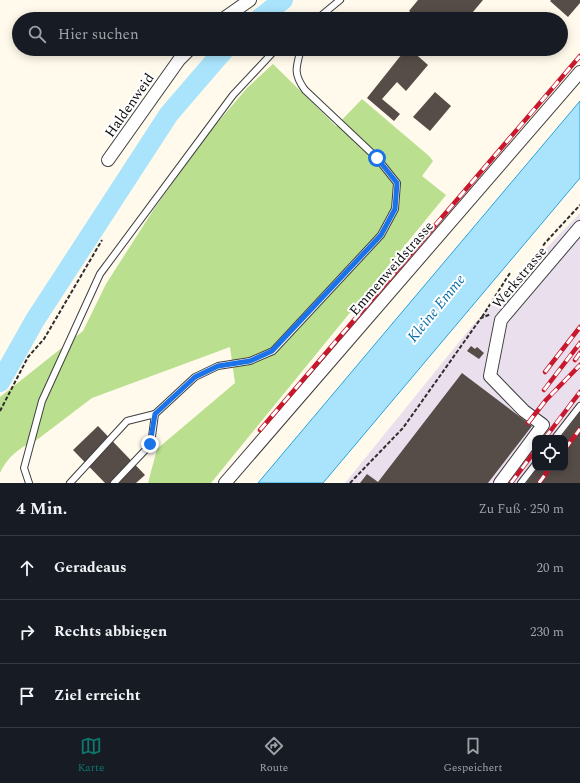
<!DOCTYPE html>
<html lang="de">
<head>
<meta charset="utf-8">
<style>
	:root { --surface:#171b24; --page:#20242c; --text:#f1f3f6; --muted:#9ea1a6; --line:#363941; --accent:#0f766e }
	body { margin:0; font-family:Spectral,serif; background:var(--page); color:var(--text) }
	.controls { position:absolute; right:12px; bottom:12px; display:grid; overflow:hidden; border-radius:8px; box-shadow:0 2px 10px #0003 }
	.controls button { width:36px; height:36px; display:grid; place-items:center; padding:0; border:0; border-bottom:1px solid var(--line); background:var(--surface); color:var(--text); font:20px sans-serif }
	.stop { position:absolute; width:12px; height:12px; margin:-9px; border:3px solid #1a73e8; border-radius:50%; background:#fff }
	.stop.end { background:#1a73e8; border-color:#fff; box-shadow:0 1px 4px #0008 }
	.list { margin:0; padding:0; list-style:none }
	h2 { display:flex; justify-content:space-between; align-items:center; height:52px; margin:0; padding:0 16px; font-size:17px }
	h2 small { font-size:13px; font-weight:400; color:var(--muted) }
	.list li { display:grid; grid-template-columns:26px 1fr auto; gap:12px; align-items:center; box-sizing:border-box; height:64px; padding:0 16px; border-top:1px solid var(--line) }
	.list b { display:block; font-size:15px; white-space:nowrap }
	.list em { font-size:13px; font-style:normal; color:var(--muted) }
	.icon { flex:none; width:22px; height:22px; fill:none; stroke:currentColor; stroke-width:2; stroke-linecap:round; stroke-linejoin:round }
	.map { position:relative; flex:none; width:580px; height:483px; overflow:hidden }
	.search { position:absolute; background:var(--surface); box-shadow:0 2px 10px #0003; left:12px; right:12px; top:12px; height:44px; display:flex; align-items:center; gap:10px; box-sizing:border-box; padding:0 14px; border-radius:22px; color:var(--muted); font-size:15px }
	.sheet { height:244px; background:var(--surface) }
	nav { display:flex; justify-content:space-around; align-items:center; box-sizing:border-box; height:56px; border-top:1px solid var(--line); background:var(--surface); font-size:11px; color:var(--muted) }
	nav a { display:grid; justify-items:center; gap:2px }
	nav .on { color:var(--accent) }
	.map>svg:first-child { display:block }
</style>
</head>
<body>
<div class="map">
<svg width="580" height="483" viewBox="0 0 580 483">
	<rect width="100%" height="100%" fill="#fffaeb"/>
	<path fill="#eadfec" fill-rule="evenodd" d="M580,213V483H345L472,326ZM535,438H565V468H535Z"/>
	<path fill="#b9df8f" d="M273,64L336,126L362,99L429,156L433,161L422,176L446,195L211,483H148L157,449L235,383L230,347L92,398L34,442C20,446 6,459 0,473V397L83,331L106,284L154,209L207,135L247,88Z"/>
	<path fill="#aae4fc" stroke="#2aa1da" d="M580,101V178L323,483H258Z"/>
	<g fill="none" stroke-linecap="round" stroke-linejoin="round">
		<g stroke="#aae4fc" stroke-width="20">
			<path d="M259,19L283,0"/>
			<path d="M0,382L35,320L169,114L225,49"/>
		</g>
	</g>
	<g fill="#564c48">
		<path d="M418,0H483L467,19H419L409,11Z"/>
		<path d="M551,0H580V3L568,17L550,1Z"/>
		<path d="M406,49H410L428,65L406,91L397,82L382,99L400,114L394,121L367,98Z"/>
		<path d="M435,92L451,106L430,131L413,117Z"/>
		<path d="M471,346L475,349L477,347L484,353L479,359L467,351Z"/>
		<path d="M462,373L532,426L488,483H360L367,474L378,482Z"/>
		<path d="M580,412V483H526L537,468H565V438H560Z"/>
		<path d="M98,426L145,475L136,483H105L73,450Z"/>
	</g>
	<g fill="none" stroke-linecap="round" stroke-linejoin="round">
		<g stroke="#3f3f3f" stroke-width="8">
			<g id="service">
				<path d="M317,19L340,0"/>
				<path d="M555,438L580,406"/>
				<path d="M29,483L24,468L42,401L100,274L233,95L276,49"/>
				<path d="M70,483L127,421L155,414L195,377L218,366L250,361L273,351L381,235L395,209L397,183L377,158L305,90C293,74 296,67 301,49"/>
				<path d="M114,483L151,444L155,414"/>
				<path d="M521,483L535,465"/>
			</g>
		</g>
		<g stroke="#3f3f3f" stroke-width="14">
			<g id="minor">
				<path d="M223,19L250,0"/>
				<path d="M108,160L179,60L190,49"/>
				<path d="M225,483L580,72"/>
				<path d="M500,483L543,425L524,411L490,376L501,320L580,227"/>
			</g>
		</g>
		<g stroke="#2e2e2e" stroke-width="2" stroke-dasharray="4 2" stroke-linecap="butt">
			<path d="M519,280L545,243L580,205"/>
			<path d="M482,317L510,273"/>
			<path d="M0,411L28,357L44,339L102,240"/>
			<path d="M350,483L403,428L481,318L491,314"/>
		</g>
		<use href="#service" stroke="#fff" stroke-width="6"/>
		<use href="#minor" stroke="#fff" stroke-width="12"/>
		<g stroke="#c9172d" stroke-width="4.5">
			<g id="rail">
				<path d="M575,360L580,353"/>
				<path d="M545,372L580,327"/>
				<path d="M544,390L580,343"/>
				<path d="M528,423L546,400L580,365"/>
				<path d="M260,430L580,56"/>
				<path d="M545,438L580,392"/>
				<path d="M565,449L580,429"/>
				<path d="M511,483L535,451"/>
				<path d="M539,483L550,468"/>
			</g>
		</g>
		<use href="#rail" stroke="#fff" stroke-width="3" stroke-dasharray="9" stroke-linecap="butt"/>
	</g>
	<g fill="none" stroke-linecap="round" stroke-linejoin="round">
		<path stroke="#1a73e8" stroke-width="5" d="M150,444L155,414L195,377L218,366L250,361L272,351L381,235L395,209L397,183L377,158"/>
	</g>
	<g text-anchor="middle" stroke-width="4" stroke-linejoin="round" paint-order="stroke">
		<g font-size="14" fill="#0c0c0c" stroke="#fff">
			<text transform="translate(129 105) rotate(-55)" y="5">Haldenweid</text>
			<text transform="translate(391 268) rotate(-49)" y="5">Emmenweidstrasse</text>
			<text transform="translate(519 277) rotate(-50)" y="5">Werkstrasse</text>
		</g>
		<g font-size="15" font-style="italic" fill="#0a70a9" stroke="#fff">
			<text transform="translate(436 308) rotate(-51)" y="5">Kleine Emme</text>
		</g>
	</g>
</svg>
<div class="controls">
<button><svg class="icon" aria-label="locate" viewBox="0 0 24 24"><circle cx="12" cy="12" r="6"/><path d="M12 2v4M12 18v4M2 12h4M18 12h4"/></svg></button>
</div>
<div class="stop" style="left:377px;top:158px"></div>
<div class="stop end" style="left:150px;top:444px"></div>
<div class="search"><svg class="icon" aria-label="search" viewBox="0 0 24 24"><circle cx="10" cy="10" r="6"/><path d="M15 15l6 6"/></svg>Hier suchen</div>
</div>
<section class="sheet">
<h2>4 Min.<small>Zu Fuß · 250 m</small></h2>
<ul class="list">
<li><svg class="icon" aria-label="ahead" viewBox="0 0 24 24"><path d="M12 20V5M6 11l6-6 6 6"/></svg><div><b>Geradeaus</b></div><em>20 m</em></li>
<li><svg class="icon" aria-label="right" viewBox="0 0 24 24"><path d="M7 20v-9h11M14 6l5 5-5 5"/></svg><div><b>Rechts abbiegen</b></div><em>230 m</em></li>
<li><svg class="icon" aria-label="arrive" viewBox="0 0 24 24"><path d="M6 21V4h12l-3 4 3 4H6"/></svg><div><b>Ziel erreicht</b></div></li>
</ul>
</section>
<nav>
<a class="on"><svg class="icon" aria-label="map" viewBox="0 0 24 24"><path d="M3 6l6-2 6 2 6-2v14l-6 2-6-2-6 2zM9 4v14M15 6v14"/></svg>Karte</a>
<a><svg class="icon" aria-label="directions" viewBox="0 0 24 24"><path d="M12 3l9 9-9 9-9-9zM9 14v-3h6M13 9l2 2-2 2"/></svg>Route</a>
<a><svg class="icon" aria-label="saved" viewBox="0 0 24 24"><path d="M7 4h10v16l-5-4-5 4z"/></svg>Gespeichert</a>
</nav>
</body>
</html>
